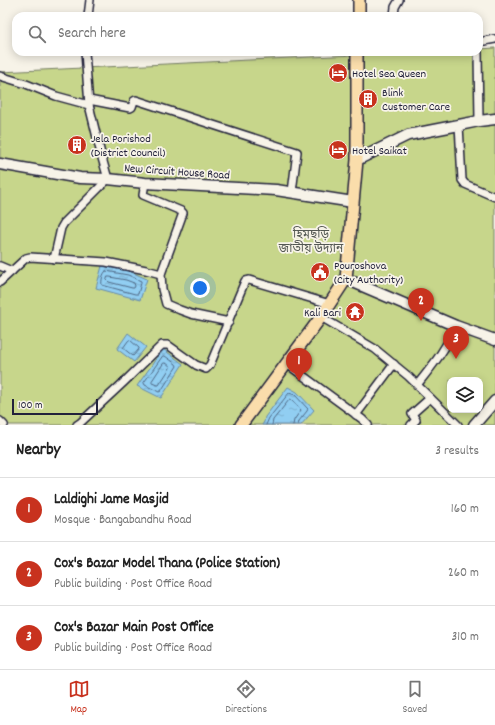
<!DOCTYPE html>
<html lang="en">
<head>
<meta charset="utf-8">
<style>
	:root { --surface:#fff; --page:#f2f2f2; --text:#222; --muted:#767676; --line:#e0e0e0; --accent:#c8321e }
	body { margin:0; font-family:Dekko,"Noto Sans Bengali",sans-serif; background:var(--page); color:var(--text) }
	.controls { position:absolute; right:12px; bottom:12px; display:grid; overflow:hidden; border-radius:8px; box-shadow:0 2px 10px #0003 }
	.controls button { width:36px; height:36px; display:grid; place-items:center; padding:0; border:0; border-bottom:1px solid var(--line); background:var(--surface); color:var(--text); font:20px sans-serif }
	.scale { position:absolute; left:12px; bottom:10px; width:86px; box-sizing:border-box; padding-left:4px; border:2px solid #22223b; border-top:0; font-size:11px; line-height:14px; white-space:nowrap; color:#22223b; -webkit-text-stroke:3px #f7f3e8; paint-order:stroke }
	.you { position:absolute; left:200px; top:288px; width:14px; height:14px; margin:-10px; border:3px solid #fff; border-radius:50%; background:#1a73e8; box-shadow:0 0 0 6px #1a73e833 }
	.badge { display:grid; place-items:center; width:26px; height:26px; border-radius:50%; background:var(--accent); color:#fff; font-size:13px; font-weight:700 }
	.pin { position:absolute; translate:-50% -33px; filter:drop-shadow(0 1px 2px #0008) }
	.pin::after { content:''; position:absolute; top:21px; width:14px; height:12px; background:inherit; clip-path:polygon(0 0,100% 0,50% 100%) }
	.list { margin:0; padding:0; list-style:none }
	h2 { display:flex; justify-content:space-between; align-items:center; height:52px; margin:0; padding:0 16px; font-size:17px }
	h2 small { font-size:13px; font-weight:400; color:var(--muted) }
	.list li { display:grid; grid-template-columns:26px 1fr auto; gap:12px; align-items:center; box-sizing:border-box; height:64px; padding:0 16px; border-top:1px solid var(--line) }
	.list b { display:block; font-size:15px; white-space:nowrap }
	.list p { margin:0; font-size:13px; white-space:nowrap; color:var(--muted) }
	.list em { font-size:13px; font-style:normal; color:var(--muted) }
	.icon { flex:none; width:22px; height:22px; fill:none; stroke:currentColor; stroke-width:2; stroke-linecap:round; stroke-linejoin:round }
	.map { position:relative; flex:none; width:495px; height:425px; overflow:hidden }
	.search { position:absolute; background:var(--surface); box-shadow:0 2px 10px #0003; left:12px; right:12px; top:12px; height:44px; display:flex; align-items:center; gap:10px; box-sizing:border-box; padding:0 14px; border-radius:12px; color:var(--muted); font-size:15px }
	.sheet { height:244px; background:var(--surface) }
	nav { display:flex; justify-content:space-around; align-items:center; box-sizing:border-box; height:56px; border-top:1px solid var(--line); background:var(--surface); font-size:11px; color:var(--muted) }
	nav a { display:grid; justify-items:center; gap:2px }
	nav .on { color:var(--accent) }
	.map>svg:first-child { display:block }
</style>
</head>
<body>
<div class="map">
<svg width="495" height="425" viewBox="0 0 495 425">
	<defs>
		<pattern id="water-ripples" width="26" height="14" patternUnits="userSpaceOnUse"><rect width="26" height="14" fill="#91cef2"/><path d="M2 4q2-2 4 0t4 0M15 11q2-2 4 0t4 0" fill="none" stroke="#7db1d0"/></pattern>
	</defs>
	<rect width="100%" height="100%" fill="#f7f3e8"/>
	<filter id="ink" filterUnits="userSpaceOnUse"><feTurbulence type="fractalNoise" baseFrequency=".025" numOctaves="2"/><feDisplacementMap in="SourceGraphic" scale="8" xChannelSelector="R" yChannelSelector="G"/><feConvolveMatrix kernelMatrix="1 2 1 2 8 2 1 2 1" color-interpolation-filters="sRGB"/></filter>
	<g filter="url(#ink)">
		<path fill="#c7d68b" stroke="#747c63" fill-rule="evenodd" d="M495,48V425H0V72L416,52H479V49ZM450,380H480V410H450Z"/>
		<g fill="url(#water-ripples)" stroke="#6589a9">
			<path d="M102,266L129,271L147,279L140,300L96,288Z"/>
			<path d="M128,333L146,347L134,362L117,349Z"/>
			<path d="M163,349L183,364L161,398L137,386Z"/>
			<path d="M288,387L297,392L314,410L301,425H262L264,422L265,417Z"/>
		</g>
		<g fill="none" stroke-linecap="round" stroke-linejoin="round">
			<g stroke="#4e6784" stroke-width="1">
				<path d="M106,271L128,275L141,281V283L138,294H135L102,285C101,281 103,273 106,271Z"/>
				<path d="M108,277H110L126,280L134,283L135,286L134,288H132L109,282L107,280Z"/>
				<path d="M130,340L139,348V349L133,356L123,348L128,341Z"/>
				<path d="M163,356H165L176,364L177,366L161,391L159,392L145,385L144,383Z"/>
				<path d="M164,363C167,363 170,365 170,368L159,385H157L152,383V381Z"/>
				<path d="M266,425L269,418L289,393L295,395L308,409L307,411L299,421L298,425"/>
				<path d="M272,425L273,420L289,400L291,399L301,410L294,420L293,425"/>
			</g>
			<g stroke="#22223b" stroke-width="10">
				<g id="street">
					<path d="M394,15L395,7L399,0"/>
					<path d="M88,16L90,0"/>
					<path d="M479,42L495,39"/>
					<path d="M478,52L479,121"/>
					<path d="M0,76L26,84L56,96L89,105"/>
					<path d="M89,100L130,108L132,107L134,101L136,100L297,152L292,192"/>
					<path d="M459,125L462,180L465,184L495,197"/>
					<path d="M145,183L143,195L181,211L183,213L161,274L162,289L166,304L180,310L191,314L229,322"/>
					<path d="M54,259L61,228L64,223L108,179L102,158L89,105L85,52"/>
					<path d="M0,266L12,271"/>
					<path d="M0,282L26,258L30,257L106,262L146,270L161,274"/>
					<path d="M321,317L375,349L408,376L458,425"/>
					<path d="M287,364L362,419L368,425"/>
					<path d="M417,385C433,365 446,349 456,326"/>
					<path d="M356,415L394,364"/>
					<path d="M0,421L4,425"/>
					<path d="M77,425L80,423L124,382L162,345H168L196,365L206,369L210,365L245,281L249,280L330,304"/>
					<path d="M411,425L416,420L412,414L430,398"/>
				</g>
			</g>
			<g stroke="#22223b" stroke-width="13">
				<g id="secondary">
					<path d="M357,160L408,135L459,125L479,121L495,119"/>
					<path d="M0,164L80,178L108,179L145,183L276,190L353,202"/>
					<path d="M346,279L456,326L495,340"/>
					<path d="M474,425L495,401"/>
				</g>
			</g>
			<g stroke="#22223b" stroke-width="14">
				<g id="primary">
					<path d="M359,16V0"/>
					<path d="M241,425L321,317L342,285L346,279L357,160V52"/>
				</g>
			</g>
			<use href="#street" stroke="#f7f3e8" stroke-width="7"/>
			<use href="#secondary" stroke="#f7f3e8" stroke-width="10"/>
			<use href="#primary" stroke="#faddab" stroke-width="11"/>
		</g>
	</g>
	<defs>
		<g id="hotel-disc" transform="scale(1)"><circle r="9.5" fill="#c8321e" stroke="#f7f3e8"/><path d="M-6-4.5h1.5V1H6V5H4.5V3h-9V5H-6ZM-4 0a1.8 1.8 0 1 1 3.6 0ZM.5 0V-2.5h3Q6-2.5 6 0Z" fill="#fff"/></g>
		<g id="building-disc" transform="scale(1)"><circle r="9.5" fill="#c8321e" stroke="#f7f3e8"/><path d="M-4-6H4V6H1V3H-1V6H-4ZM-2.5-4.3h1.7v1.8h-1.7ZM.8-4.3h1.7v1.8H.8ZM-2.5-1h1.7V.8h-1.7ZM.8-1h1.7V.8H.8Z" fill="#fff"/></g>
		<g id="civic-disc" transform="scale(1)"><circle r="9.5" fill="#c8321e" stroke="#f7f3e8"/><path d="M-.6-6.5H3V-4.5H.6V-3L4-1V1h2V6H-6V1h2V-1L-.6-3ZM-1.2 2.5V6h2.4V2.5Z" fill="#fff"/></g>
		<g id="temple-disc" transform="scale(1)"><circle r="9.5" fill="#c8321e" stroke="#f7f3e8"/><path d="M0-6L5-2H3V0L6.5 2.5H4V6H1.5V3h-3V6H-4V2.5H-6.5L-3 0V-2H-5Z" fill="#fff"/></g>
	</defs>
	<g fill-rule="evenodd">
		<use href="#hotel-disc" x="338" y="73"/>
		<use href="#building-disc" x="368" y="99"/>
		<use href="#building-disc" x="77" y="145"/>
		<use href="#hotel-disc" x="338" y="150"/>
		<use href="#civic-disc" x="320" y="272"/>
		<use href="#temple-disc" x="355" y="312"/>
	</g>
	<g text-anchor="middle" stroke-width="3.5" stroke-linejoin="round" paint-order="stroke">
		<g font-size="12" fill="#22223b" stroke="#f7f3e8" text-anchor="start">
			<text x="352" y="77">Hotel Sea Queen</text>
			<text x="382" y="96">Blink<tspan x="382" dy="14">Customer Care</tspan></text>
			<text x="91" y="142">Jela Porishod<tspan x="91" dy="14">(District Council)</tspan></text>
			<text x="352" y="154">Hotel Saikat</text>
			<text x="334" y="269">Pouroshova<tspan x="334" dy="14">(City Authority)</tspan></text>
			<text x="341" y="316" text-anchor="end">Kali Bari</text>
		</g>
		<g font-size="12" fill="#22223b" stroke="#f7f3e8">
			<text transform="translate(177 171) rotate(4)" y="4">New Circuit House Road</text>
		</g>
		<g font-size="12" fill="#545853" stroke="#f7f3e8">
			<text x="311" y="238">হিমছড়ি<tspan x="311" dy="14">জাতীয় উদ্যান</tspan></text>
		</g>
	</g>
</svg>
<div class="controls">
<button><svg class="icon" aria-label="layers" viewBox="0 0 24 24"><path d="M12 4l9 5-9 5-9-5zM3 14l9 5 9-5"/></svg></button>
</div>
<div class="scale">100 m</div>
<div class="you"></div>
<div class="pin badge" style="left:299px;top:381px">1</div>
<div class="pin badge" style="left:421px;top:321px">2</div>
<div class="pin badge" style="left:456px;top:359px">3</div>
<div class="search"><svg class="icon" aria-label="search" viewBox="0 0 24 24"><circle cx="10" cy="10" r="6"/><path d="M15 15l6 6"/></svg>Search here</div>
</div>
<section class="sheet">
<h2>Nearby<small>3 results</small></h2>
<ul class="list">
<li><span class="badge">1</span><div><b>Laldighi Jame Masjid</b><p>Mosque · Bangabandhu Road</p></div><em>160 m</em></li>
<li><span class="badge">2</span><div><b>Cox's Bazar Model Thana (Police Station)</b><p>Public building · Post Office Road</p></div><em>260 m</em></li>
<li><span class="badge">3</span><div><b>Cox's Bazar Main Post Office</b><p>Public building · Post Office Road</p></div><em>310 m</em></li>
</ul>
</section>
<nav>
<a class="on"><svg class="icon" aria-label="map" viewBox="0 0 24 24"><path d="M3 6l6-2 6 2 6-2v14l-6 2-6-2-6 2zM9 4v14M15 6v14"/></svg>Map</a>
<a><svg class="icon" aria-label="directions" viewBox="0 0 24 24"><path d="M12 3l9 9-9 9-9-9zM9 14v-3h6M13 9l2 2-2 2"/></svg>Directions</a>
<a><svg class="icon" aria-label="saved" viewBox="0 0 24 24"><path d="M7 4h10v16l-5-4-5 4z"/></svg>Saved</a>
</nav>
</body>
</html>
